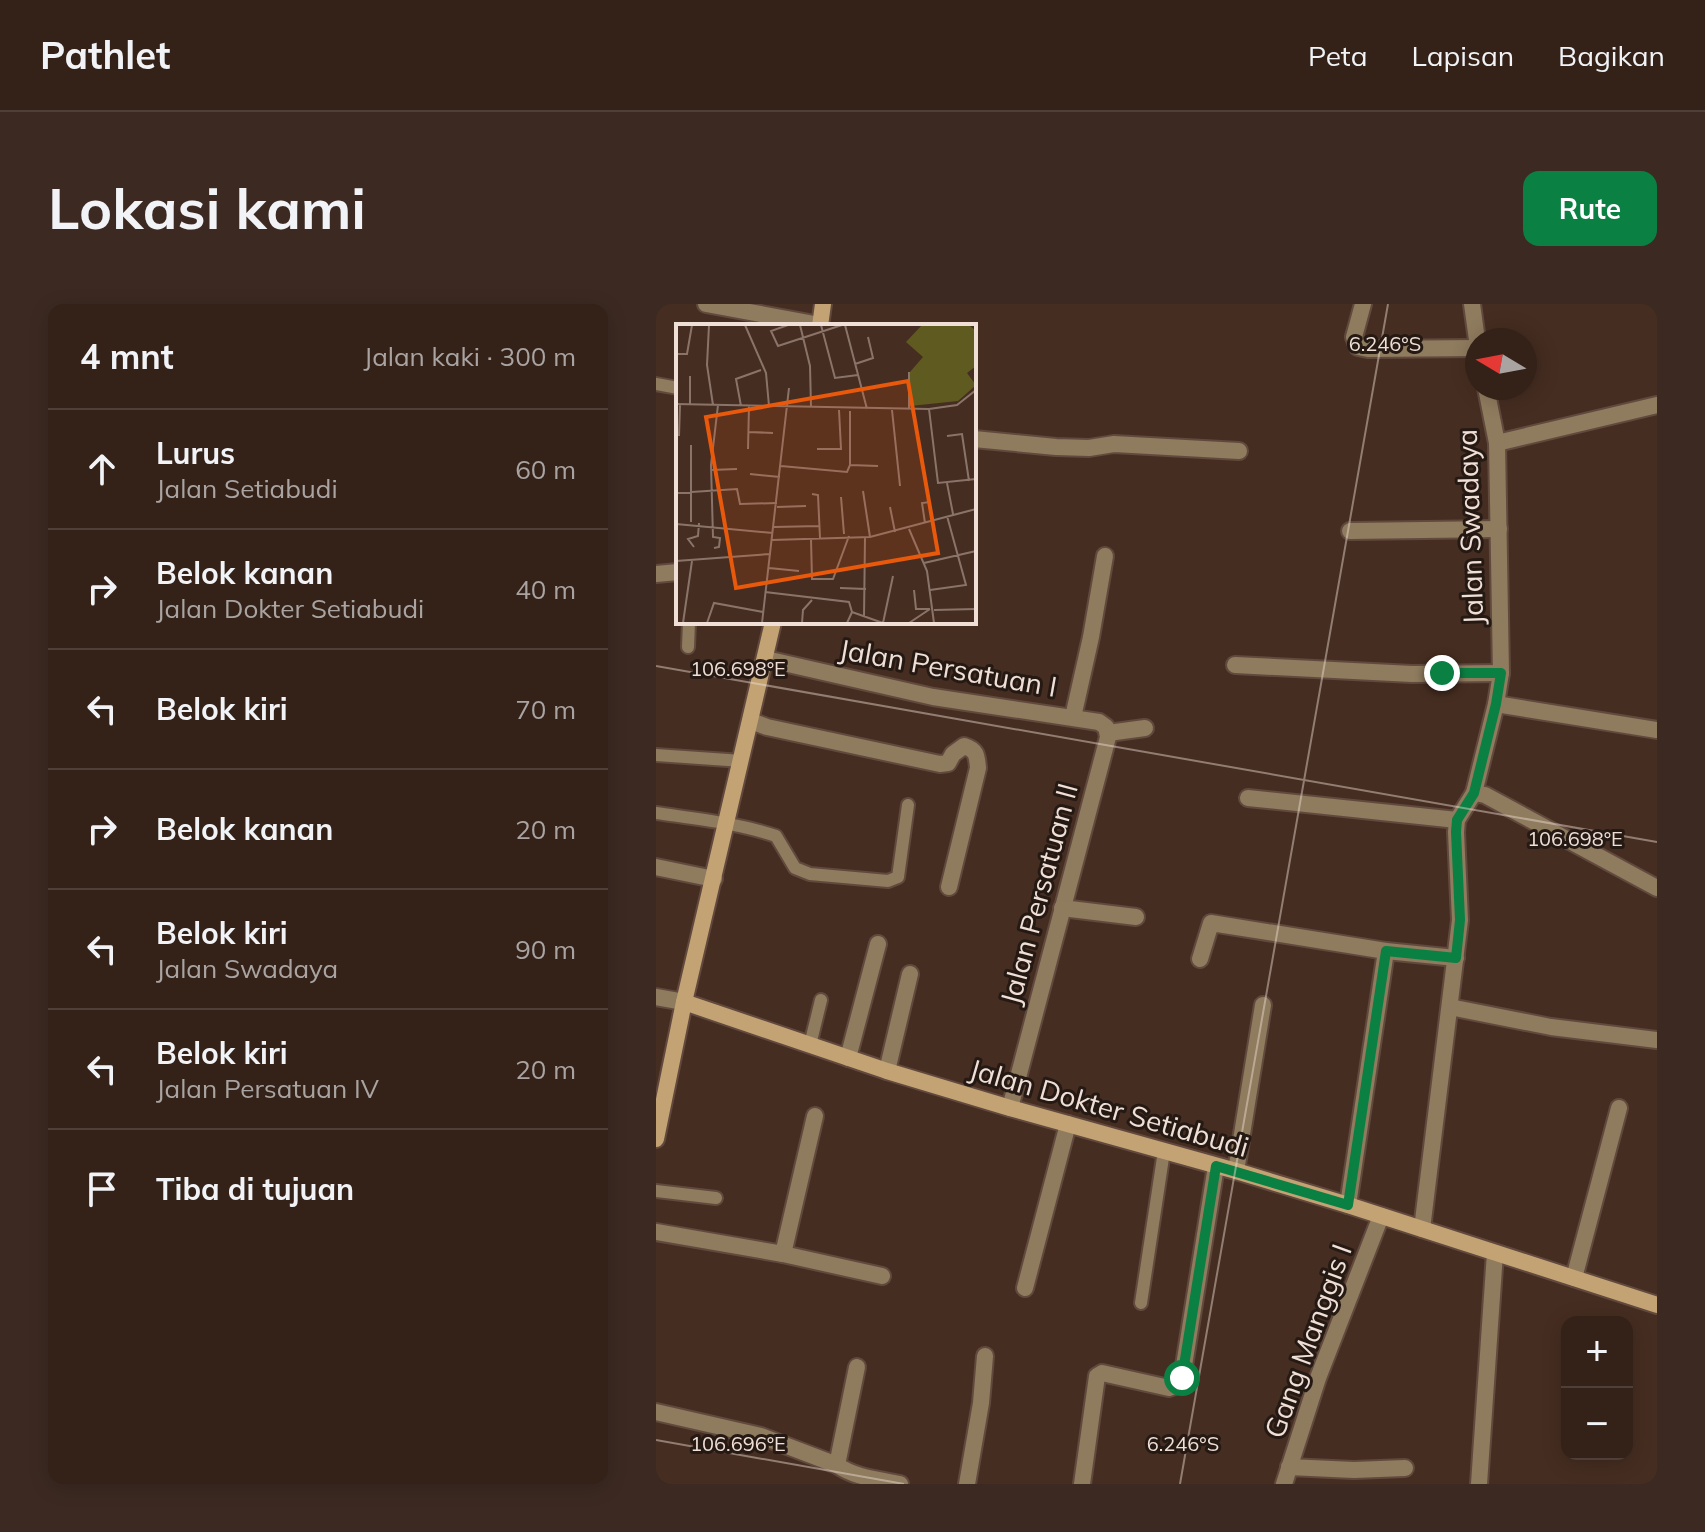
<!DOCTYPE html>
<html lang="id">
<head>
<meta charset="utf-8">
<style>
	:root { --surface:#342219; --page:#3c2a22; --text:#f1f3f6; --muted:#a9a4a2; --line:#4e3f38; --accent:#0b8043 }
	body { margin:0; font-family:Mulish,sans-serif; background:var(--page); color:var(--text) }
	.controls { position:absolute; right:24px; bottom:24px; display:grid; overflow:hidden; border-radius:16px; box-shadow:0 4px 20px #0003 }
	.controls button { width:72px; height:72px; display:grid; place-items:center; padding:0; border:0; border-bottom:2px solid var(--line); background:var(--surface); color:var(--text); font:40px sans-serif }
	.compass { position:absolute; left:809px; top:24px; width:72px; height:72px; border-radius:50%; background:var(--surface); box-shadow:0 4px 20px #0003; rotate:280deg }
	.stop { position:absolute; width:24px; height:24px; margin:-18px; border:6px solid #0b8043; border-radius:50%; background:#fff }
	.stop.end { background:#0b8043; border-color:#fff; box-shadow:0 2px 8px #0008 }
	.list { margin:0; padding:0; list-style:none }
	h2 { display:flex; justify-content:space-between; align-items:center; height:104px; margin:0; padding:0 32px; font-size:34px }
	h2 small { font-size:26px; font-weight:400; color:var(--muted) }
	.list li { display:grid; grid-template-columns:52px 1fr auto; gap:24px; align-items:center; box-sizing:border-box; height:120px; padding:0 32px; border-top:2px solid var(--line) }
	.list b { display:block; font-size:30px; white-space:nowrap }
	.list p { margin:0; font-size:26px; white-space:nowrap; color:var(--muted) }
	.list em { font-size:26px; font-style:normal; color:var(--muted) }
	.icon { flex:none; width:44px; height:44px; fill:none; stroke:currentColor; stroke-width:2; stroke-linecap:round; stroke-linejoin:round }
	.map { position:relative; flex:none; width:1001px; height:1180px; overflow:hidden; border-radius:16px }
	header { display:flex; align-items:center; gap:48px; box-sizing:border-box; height:112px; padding:0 40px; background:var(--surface); border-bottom:2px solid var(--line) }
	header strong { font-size:38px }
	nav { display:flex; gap:44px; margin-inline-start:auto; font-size:28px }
	.intro { display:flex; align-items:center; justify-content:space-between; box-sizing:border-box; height:192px; padding:0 48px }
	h1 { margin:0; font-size:56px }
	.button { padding:20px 36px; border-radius:16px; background:var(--accent); color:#fff; font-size:28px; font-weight:700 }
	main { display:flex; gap:48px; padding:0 48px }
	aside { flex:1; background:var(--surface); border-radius:16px; box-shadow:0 4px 20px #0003 }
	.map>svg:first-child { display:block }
</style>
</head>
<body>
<header>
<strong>Pathlet</strong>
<nav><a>Peta</a><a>Lapisan</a><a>Bagikan</a></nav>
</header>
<div class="intro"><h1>Lokasi kami</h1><a class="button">Rute</a></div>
<main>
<aside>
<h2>4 mnt<small>Jalan kaki · 300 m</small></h2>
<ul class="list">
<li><svg class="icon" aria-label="ahead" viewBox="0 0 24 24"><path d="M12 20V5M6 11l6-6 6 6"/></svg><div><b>Lurus</b><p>Jalan Setiabudi</p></div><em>60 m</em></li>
<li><svg class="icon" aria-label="right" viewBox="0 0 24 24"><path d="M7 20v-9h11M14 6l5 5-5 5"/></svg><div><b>Belok kanan</b><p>Jalan Dokter Setiabudi</p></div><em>40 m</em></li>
<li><svg class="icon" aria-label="left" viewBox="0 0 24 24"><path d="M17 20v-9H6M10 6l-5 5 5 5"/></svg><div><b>Belok kiri</b></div><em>70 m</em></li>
<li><svg class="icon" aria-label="right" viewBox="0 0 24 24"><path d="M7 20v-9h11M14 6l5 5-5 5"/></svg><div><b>Belok kanan</b></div><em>20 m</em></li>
<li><svg class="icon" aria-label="left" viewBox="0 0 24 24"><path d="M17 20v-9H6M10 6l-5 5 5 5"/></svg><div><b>Belok kiri</b><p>Jalan Swadaya</p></div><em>90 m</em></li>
<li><svg class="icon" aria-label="left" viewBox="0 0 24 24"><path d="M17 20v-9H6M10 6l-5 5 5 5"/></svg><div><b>Belok kiri</b><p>Jalan Persatuan IV</p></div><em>20 m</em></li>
<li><svg class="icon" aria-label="arrive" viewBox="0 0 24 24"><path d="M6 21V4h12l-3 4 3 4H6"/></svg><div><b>Tiba di tujuan</b></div></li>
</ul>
</aside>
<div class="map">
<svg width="1001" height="1180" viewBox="0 0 1001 1180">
	<rect width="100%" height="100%" fill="#462d21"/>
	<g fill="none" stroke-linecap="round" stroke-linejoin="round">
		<g stroke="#61493e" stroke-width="16">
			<g id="lane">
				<path d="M0,80L22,84"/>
				<path d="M32,343L33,318"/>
				<path d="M0,451L86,457"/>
				<path d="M0,509C41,515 81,519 120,532L139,564L154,570L232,577L242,573L252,501"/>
				<path d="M154,741L165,696"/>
				<path d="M0,887L60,894"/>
				<path d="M485,999L508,847"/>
			</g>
		</g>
		<g stroke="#61493e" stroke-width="20">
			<g id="street">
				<path d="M50,0L164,21"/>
				<path d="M707,0L698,33L702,43L712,45L821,44"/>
				<path d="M816,0L821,36"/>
				<path d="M318,135L400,143L433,144L458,140L583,147"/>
				<path d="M841,139L1001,101"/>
				<path d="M694,227L843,225"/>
				<path d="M0,270L22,268"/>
				<path d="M110,355L277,393L443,418L450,423L452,433L354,804"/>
				<path d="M579,361L756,370L845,369"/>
				<path d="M840,400L1001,426"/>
				<path d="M417,413L435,333L449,252"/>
				<path d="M95,417L111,423L284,460L292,459L297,450L308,442C321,446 321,452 322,464L293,583"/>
				<path d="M452,429L489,424"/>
				<path d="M818,489L829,491L1001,584"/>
				<path d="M592,494L801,516"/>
				<path d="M0,563L58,575"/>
				<path d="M406,604L480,613"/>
				<path d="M544,655L555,619L730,647L800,654"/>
				<path d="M0,693L28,698"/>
				<path d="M794,703L895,723L1001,736"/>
				<path d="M192,754L222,640"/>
				<path d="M231,767L254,670"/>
				<path d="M580,867L607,701"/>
				<path d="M692,901L730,647"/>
				<path d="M766,925L804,616L800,528L801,516L818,489L840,400L845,369L841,139L830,84"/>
				<path d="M0,928L127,950L226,972"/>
				<path d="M127,950L159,812"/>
				<path d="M918,974L963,804"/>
				<path d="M369,984L412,820"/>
				<path d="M0,1108L105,1132L181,1161C200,1174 221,1175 244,1180"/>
				<path d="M181,1161L201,1063"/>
				<path d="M633,1163L698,1166L749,1164"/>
				<path d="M311,1180L325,1099L329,1052"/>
				<path d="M426,1180L441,1072L446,1069L513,1084L521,1081L526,1074L560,862"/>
				<path d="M628,1180L662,1074L725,912"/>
				<path d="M823,1180L839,949"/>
			</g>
		</g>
		<g stroke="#61493e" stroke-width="20">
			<g id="secondary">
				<path d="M164,22L167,0"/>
				<path d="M28,698L231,767L354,804L580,867L692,901L1001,1001"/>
				<path d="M0,835L28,698L117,318"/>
			</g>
		</g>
		<use href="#lane" stroke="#8f7b5e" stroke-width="12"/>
		<use href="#street" stroke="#8f7b5e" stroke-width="16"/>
		<use href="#secondary" stroke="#c3a374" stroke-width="16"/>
	</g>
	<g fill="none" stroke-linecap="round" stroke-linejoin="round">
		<path stroke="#0b8043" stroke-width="10" d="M526,1074L560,862L692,901L730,647L800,654L804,616L800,528L801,516L818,489L840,400L845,369H786"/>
	</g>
	<path fill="none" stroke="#efdfd7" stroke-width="2" stroke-opacity="0.45" d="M0,362L1001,538M0,1136L248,1180M524,1180L732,0"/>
	<g text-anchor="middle" stroke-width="6" stroke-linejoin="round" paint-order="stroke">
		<g font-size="28" fill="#efdfd7" stroke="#241913">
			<text transform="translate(814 223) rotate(-92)" y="10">Jalan Swadaya</text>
			<text transform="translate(292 364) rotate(10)" y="10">Jalan Persatuan I</text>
			<text transform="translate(383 590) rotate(-75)" y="10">Jalan Persatuan II</text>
			<text transform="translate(453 804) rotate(16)" y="10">Jalan Dokter Setiabudi</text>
			<text transform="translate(652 1037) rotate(-70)" y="10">Gang Manggis I</text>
		</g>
	</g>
	<g transform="translate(20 20)">
		<rect width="300" height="300" fill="#462d21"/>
		<path d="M246,1H293L300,7V42L291,49L300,61L282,77L234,82V48L247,33L230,18Z" fill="#5f5b20"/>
		<path fill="none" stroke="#8a746a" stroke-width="2" d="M33,1L31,41L37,81M69,1L90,49L93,82M112,1L95,7L102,22L166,1M124,1L134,42L135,83M145,1L159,54L182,51M169,1L191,85M2,30H11L16,1M179,40L197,34L192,13M0,80L253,85L281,81L300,66M14,80V52M65,82L60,55L85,46M233,85V48M253,85L262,159L300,155M216,86L224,162M73,108L97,109M3,112L4,81M271,112L286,110L293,157M72,125L73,82M141,125H165L163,86M174,141V87M174,141L202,142M105,142L171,148L174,141M35,146L61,145M74,150L104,153M271,159L277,190M187,167L194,213M0,169L61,165L64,180L101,179M136,170L142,171L144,214M165,173L168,210M101,183L130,182M214,183L219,208M15,198V121M249,199L246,179L254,178M0,200L97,209M98,203L143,202M233,205L251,247L258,299M135,215L136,255H157L173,212M96,216L194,213L300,185M18,223L12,215L22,212L23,199M38,224L43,223L44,214L37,213L35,141L42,81M0,237L94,230M248,239L300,227M93,244L123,247M164,264L190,265M238,266L240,285H254M254,266L290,261L271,192M89,268L173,278L176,288M258,286L300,285M188,293L189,213M7,299L16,237M31,299L38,279L87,288M86,299L113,64M126,299L127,286L136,276M171,299L176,288L207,299M207,299L217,252M233,299L254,285"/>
		<path fill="#e8590c" fill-opacity="0.15" stroke="#e8590c" stroke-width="4" d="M232,57L262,229L60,264L30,93Z"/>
		<rect width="300" height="300" fill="none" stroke="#efdfd7" stroke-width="4"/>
	</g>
	<g font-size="20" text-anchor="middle" fill="#efdfd7" stroke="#241913" stroke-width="6" stroke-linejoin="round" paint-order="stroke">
		<text x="729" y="47">6.246°S</text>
		<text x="82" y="372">106.698°E</text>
		<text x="919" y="542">106.698°E</text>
		<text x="82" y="1147">106.696°E</text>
		<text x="527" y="1147">6.246°S</text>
	</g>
</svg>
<div class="controls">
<button>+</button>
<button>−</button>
</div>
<svg class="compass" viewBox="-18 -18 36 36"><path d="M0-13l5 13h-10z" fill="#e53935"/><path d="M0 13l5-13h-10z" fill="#a9a4a2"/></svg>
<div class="stop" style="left:526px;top:1074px"></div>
<div class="stop end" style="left:786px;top:369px"></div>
</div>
</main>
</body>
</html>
